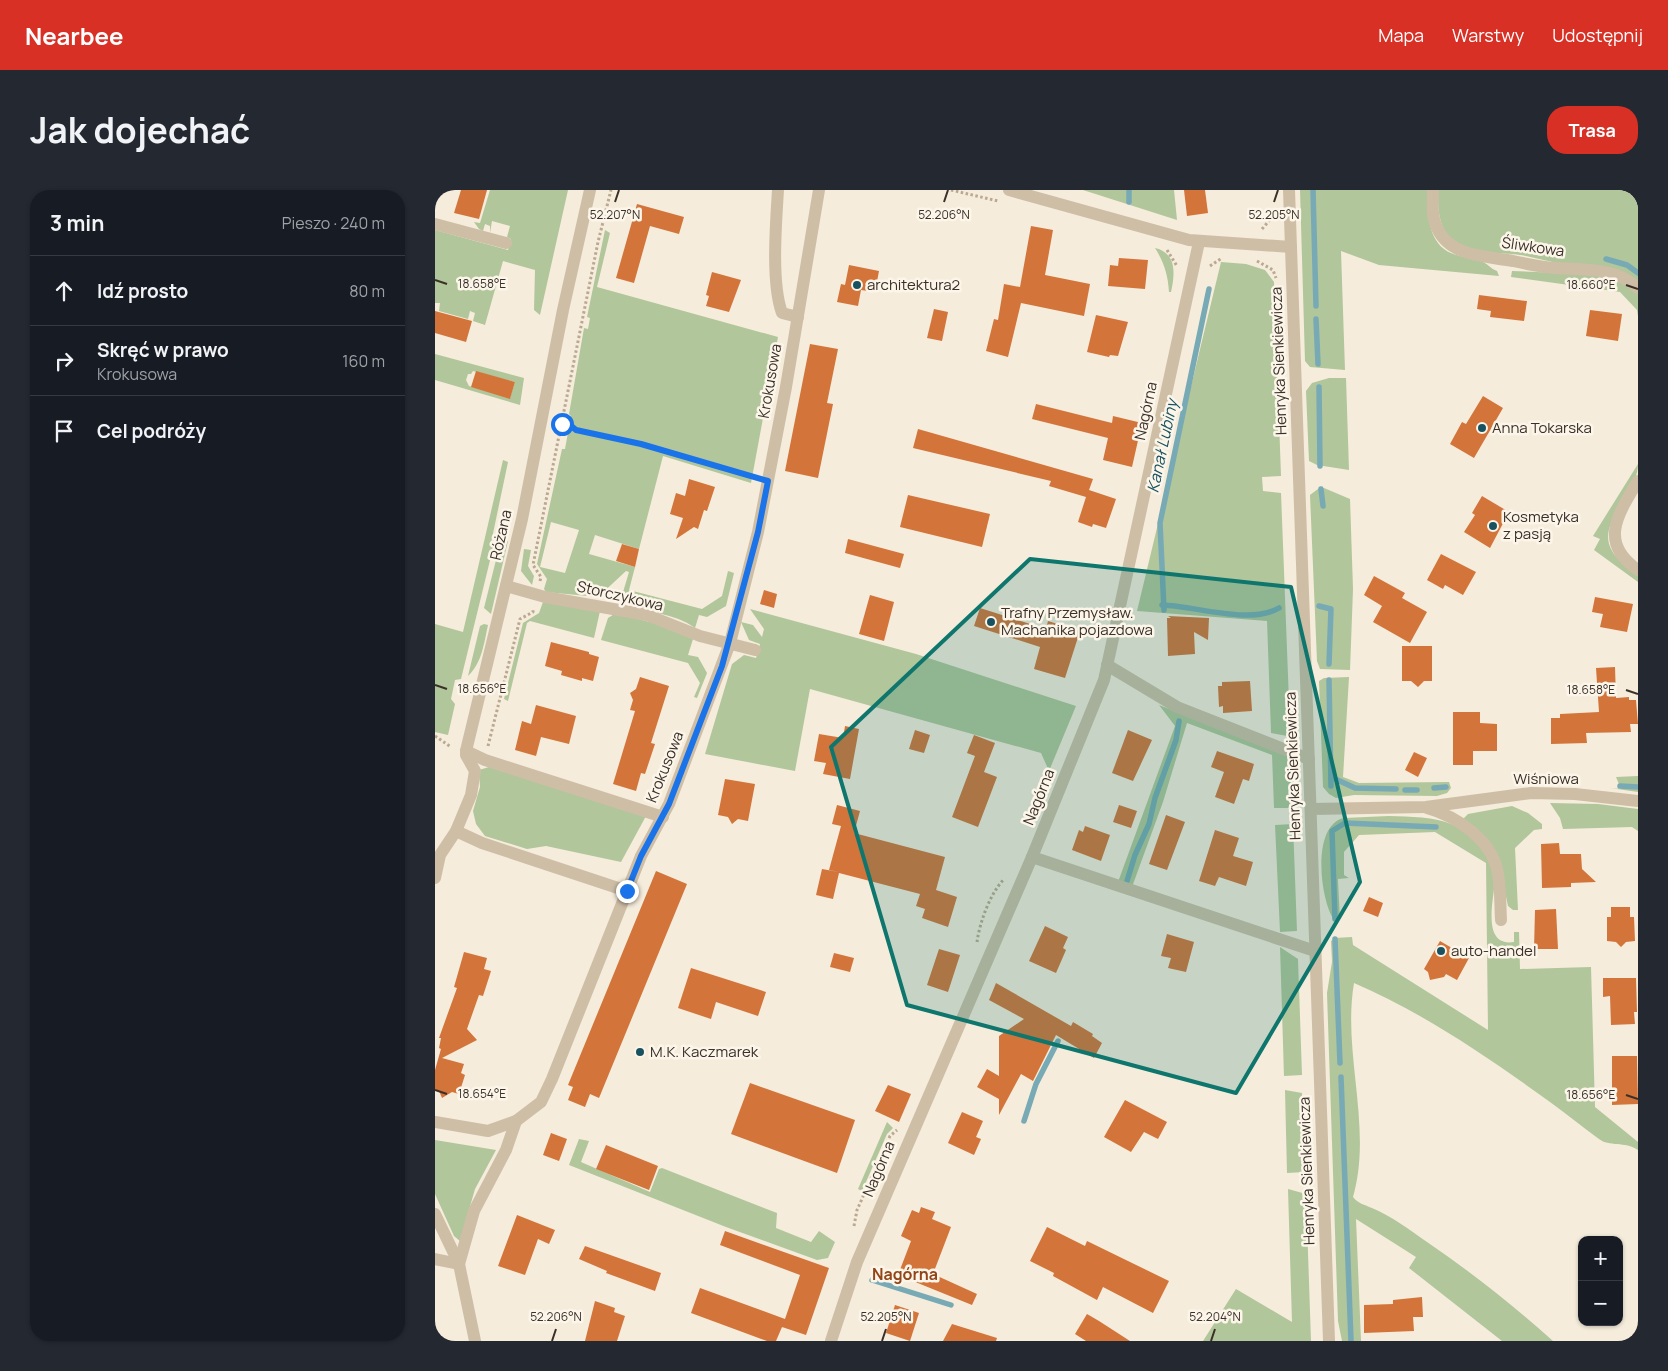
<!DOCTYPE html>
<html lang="pl">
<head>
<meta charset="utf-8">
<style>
	:root { --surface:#171b24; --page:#242831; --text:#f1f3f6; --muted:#9ea1a6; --line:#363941; --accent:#d93025 }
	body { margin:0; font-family:Manrope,sans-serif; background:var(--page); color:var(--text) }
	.controls { position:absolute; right:15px; bottom:15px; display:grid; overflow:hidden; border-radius:10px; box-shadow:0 1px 4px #0004 }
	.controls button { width:45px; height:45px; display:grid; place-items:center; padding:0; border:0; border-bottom:1px solid var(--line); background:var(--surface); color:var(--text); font:25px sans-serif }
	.stop { position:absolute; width:15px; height:15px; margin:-11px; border:4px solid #1a73e8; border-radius:50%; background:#fff }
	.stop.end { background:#1a73e8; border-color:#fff; box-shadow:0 1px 5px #0008 }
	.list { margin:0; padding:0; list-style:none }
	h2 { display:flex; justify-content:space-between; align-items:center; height:65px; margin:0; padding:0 20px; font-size:21px }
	h2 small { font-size:16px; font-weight:400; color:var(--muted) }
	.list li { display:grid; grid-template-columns:32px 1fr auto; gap:15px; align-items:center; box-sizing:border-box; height:70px; padding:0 20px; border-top:1px solid var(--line) }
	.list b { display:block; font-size:19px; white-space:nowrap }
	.list p { margin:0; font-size:16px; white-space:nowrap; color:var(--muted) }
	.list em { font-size:16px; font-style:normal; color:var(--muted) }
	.icon { flex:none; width:28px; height:28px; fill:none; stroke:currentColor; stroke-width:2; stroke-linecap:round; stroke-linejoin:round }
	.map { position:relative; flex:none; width:1203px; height:1151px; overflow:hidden; border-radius:20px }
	header { display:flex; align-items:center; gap:30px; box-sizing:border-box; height:70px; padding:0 25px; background:var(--accent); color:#fff }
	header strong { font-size:24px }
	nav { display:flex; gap:28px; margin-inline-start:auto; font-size:18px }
	.intro { display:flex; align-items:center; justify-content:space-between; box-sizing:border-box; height:120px; padding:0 30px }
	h1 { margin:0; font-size:35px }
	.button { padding:12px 22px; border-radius:20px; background:var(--accent); color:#fff; font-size:18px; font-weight:700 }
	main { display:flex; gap:30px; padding:0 30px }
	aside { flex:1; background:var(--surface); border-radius:20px; box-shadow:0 1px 4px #0004 }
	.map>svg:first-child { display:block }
</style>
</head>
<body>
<header>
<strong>Nearbee</strong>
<nav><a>Mapa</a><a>Warstwy</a><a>Udostępnij</a></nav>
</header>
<div class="intro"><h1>Jak dojechać</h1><a class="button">Trasa</a></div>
<main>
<aside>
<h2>3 min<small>Pieszo · 240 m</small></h2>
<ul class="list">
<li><svg class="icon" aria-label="ahead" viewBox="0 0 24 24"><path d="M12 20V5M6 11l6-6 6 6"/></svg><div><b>Idź prosto</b></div><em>80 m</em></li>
<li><svg class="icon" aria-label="right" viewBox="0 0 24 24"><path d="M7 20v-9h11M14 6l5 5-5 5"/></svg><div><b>Skręć w prawo</b><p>Krokusowa</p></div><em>160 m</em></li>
<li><svg class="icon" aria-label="arrive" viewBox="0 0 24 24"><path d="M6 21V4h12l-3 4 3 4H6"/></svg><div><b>Cel podróży</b></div></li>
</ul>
</aside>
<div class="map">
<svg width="1203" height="1151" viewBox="0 0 1203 1151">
	<rect width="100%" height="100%" fill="#f5ecdb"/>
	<g fill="#b1c69a" fill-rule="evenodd">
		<path d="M55,0H133L105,125L99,120L100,80L68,71L50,135L38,131L40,123L35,121L33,129L4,121L5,113H0V40L73,60L76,49L72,47L75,36L57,31L55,43V36L50,34L48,41L44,39L39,32L45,33Z"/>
		<path d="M648,0H739L742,30Z"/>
		<path d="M865,0H992C993,19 992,46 1009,59C1019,67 1034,67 1046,71C1052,73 1056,79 1062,81L1064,86L944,75L906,61L910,180L875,177L870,171Z"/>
		<path d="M1003,0H1203V91C1165,83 1128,74 1091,66C1068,61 1036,67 1017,50C1003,36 1003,19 1003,0Z"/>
		<path d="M170,40L175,43L162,97L343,147L316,293L228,266L204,359L160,345L154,364L200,377L194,400L267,419L287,406L293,381L299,383L291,416L272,427L264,425L260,438C239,422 209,424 186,409L194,382L191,381L163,407L111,402L109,399L112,389L102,374L127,259H130L136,226L134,224L149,138L153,139L155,128L152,127ZM116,332L144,340L130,383L105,377Z"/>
		<path d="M720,58C742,63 740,84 736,102H734C733,85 729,72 720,58Z"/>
		<path d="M786,72L811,74L830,80L839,92L846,286L827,287L828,301L846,303L855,537L852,546L836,543L832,431L702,421Z"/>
		<path d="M1077,81L1151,84L1178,88L1203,103V126L1202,120L1185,102L1076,87Z"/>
		<path d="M0,164L89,188L85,215L0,190ZM38,181L80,192L75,208L34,196L31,190L33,184H36Z"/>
		<path d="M894,188H911L914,280L882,275L874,271L871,201L877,193Z"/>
		<path d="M68,270L73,272L56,353L58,358L26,489L20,490L16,509L20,514L13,545L0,542V434L28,442Z"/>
		<path d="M1203,274C1203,285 1198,293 1192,302C1169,343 1161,355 1203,386V392L1159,360L1165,349L1158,346Z"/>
		<path d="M889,298L915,309L918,399L915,480L885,479L882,471L875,305L883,299Z"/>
		<path d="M66,350L73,351L56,424L49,418Z"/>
		<path d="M89,359L96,360L93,376L99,386L97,395L86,381Z"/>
		<path d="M108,412L165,421L159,448L95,431L92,433L73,511L69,509L88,433L104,423Z"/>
		<path d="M315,419L481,464L641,516L614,581L606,563L375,499L360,581L270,564L297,474L309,465L321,468L325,454L314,450L306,432L318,435L327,447L329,439Z"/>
		<path d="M181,423L222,434L258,449L253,465L263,467L272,483L262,508L259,507L265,493L253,473L166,450L173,428Z"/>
		<path d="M49,434L53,435C49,453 47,473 33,486L45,436Z"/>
		<path d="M914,487L908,587L924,593L1014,592L1016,598L1012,603L1002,606L919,605L901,608L894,604L888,597L884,491L889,488Z"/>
		<path d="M724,515L854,567L856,571L857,618H839L837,565L752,533L728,612L697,697L683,692L740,536Z"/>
		<path d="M54,577L211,626L186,672L111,656L92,659L50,646L41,634L38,621L45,597L44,580Z"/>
		<path d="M1203,586V602L1175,598L1186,599L1181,587Z"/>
		<path d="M1115,613L1163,614L1203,619V641L1197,637L1128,639L1125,628Z"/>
		<path d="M1077,616L1093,623L1107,634V639L1099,640L1080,658L1083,720H1078L1073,716L1069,697L1028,629L1033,624Z"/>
		<path d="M954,626C975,627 999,626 1018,635C1032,642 1050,658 1055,673C1058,680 1059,692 1059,699C1057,717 1049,757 1079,752V742H1084L1085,779L1156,777L1160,917L1203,952V960C1190,951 1174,957 1164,949C1147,937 1132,924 1115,912C1054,868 989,823 919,793C907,863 938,937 918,1007C922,1013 930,1015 937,1018C956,1026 975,1040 992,1052C1036,1082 1078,1115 1118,1151H1067L974,1078L981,1067L921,1029L926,1151H907L903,1131L892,803L897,772L896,751L900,748L917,747L918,755L1053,840L1051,673L1000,642L924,645L909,662V685L914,688L903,689L905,730H899C885,710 876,635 909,628Z"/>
		<path d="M858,634L862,741L845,742L840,635Z"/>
		<path d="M845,757L863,769L867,885L849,886Z"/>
		<path d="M850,900L867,903L870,982L852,983Z"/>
		<path d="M452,932L458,938L452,944L427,1001L423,999Z"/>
		<path d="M144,949L154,951L146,972L215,1002L224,979L227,978L342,1023L341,1038L376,1052L384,1041L400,1052L393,1068L382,1070L291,1037L134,975Z"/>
		<path d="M0,950L61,960L40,999L25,1051L19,1046L0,1004Z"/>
		<path d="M853,999L871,1004L876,1151H768L801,1099L857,1132Z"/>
	</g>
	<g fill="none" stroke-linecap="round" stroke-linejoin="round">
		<g stroke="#77aab5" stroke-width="5.5">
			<path d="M694,0V12"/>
			<path d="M878,0L881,116"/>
			<path d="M1171,69L1192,75L1203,83"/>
			<path d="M881,129L883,174"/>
			<path d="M884,197L885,276"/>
			<path d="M886,299L888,316"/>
			<path d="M727,415C761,416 815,435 844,418"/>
			<path d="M884,416L896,419L894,474"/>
			<path d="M729,420L725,333L774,99"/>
			<path d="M894,490L896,596"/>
			<path d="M896,587L920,598L961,599"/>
			<path d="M1185,596L1203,597"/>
			<path d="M999,598L1011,597"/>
			<path d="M970,600H982"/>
			<path d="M692,691L700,665L714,634L720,608L741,550L744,531"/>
			<path d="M900,729L897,641L910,633L1001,637"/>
			<path d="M900,749L905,873"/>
			<path d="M906,887L916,1151"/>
			<path d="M589,931L601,894L623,851"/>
			<path d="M437,1090L516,1115"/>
		</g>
	</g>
	<g fill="#d3753b">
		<path d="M26,0H52L44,29L19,23Z"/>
		<path d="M749,0H770L773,23L752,26Z"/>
		<path d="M202,14L249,27L244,44L215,36L199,93L181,88Z"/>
		<path d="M596,36L618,40L610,85L655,94L649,126L586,113L573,167L551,161L559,129L563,130L569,94L585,97Z"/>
		<path d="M684,68L713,70L710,99L673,96L675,75L683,76Z"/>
		<path d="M414,75L444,81L440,102L426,100L423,116L402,112L406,94L410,95Z"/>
		<path d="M277,82L306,90L294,122L271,116L274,106L271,105Z"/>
		<path d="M1044,105L1092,111L1089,131L1055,127L1056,121L1042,119Z"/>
		<path d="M499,119L513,122L507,151L492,148Z"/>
		<path d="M1155,120L1187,124L1183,151L1151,146Z"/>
		<path d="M0,121L37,131L31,152L0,143Z"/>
		<path d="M661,125L693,132L683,166L675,165L674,167L652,162Z"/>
		<path d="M375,154L403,159L392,213L398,214L383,288L350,281Z"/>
		<path d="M41,181L80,192L75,209L36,197Z"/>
		<path d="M1048,206L1068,218L1039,268L1015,254L1027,232L1031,234Z"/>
		<path d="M601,214L677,233L678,226L707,233L697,277L668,270L673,248L597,229Z"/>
		<path d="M483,239L658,289L654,300L681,309L671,338L658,334L657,337L643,332L651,307L614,296L616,291L478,258Z"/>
		<path d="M254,289L280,297L272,321L269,320L263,339L259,337L241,349L248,328L235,324L241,303L250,306Z"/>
		<path d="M473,305L555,324L547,357L465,337Z"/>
		<path d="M1047,306L1074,322L1055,358L1029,342L1040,325L1037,323Z"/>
		<path d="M413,349L469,364L465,378L410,363Z"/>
		<path d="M187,354L204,359L200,377L181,371Z"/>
		<path d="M1006,364L1041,382L1028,405L1010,395L1008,399L992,390Z"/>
		<path d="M939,386L970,403L967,408L992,422L975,453L938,432L947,416L929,405Z"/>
		<path d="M329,400L342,404L339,418L325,414Z"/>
		<path d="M435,405L459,412L449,451L424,444Z"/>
		<path d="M1160,407L1198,414L1192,442L1165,437L1168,424L1157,422Z"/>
		<path d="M545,418L611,439L613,431L645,441L630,488L599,479L605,457L539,436Z"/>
		<path d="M733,426L774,428L773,450L759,442L760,464L733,466L732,428H736Z"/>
		<path d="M116,452L154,462V464L164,467L158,491L147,488V491L126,485L127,481L110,476Z"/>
		<path d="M967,456H997V491H989L983,497L976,491H967Z"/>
		<path d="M1180,477L1181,508L1194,507V510H1201L1203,534H1195L1196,542L1151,543L1152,553L1116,554V528H1125V524L1164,522L1161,478Z"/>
		<path d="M205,487L234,496L216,553L220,554L210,584L206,583L201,601L178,594L200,521L195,520L198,510L195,503L201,499Z"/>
		<path d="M815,491L817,521L788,523V516L784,517L783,496H787V492Z"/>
		<path d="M101,515L141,526L134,554L106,547L101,566L80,560L87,531L96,534Z"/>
		<path d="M1018,522H1045V533L1062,534V561H1038V575H1018Z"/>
		<path d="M410,536L424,539L415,589L388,584L391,573L379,571L384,544L408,548Z"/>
		<path d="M480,540L495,545L489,563L474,559Z"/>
		<path d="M693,540L717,550L698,591L677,583Z"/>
		<path d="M539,545L560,553L549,582L562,587L543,637L517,627L540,566L532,563Z"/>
		<path d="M782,561L819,574L814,591L808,589L799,614L780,607L789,582L776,577Z"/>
		<path d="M979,562L992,568L983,587L970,580Z"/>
		<path d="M290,589L320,594L313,631L303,629L297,634L293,627L283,625Z"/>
		<path d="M402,615L425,621L419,643L510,667L501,700L522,707L513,737L487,728L490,719L481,716L485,704L404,683L398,709L381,705L387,679L404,682L394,680L406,636L397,634Z"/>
		<path d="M684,615L702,621L696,638L678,632Z"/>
		<path d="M731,625L750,632L732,680L714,674Z"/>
		<path d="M650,636L675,645L666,671L637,660L644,640L648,642Z"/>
		<path d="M780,640L804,648L798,666L818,672L811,696L784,687L780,696L764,691Z"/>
		<path d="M1124,653L1125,664H1146L1147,679L1161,692L1136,693V697L1107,698L1106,654Z"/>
		<path d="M221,681L252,694L164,908L155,904L150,917L133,910L138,897L133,895Z"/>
		<path d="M934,707L948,713L943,727L928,721Z"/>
		<path d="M1176,717H1195V727H1199L1200,751L1191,752L1186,757L1181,752L1172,751V727H1176Z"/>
		<path d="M1121,719L1123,759H1099L1100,720Z"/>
		<path d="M610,736L633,747L628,758L631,760L621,783L594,771Z"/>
		<path d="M732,744L759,752L751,782L733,778L736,768L726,766Z"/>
		<path d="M1005,751L1034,768L1022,790L1011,784L1009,787L995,790L993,782L989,779Z"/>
		<path d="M504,759L525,765L513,802L492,795Z"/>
		<path d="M29,762L52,768L49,779L56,781L48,806L44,805L32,839L42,850L7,868L29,874L26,883L30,885L24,904L17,902L7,908L4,901L0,900V880L6,859L4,858L6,848H4L22,798L19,797Z"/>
		<path d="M399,763L419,768L415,782L395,777Z"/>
		<path d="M256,778L331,802L323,826L281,812L276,829L243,818Z"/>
		<path d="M1168,788H1201L1202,822H1199L1200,834L1176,835L1175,806L1168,807Z"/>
		<path d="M561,793L636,836L638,832L658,844L657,846L667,853L659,868L621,845L598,891L586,884L564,925V909L542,897L552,879L564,886V846L589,829L554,810Z"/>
		<path d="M1177,866H1202L1203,914L1177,915Z"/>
		<path d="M315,893L420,930L402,983L296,944Z"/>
		<path d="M453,895L476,904L464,932L440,921Z"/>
		<path d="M690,910L732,932L723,949L709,942L696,962L669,947Z"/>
		<path d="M527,922L548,931L541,947L546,949L539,965L513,953Z"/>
		<path d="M116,943L132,949L124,971L108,965Z"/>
		<path d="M171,955L223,976L214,1000L161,979Z"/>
		<path d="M486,1017L500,1022L497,1029L516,1037L498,1084L542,1104L537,1115L463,1085L476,1051L466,1046L477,1020L484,1023Z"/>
		<path d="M82,1025L120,1040L114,1054L103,1049L90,1085L63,1076Z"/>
		<path d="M612,1037L650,1056L652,1051L734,1091L718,1123L668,1097L662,1110L618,1086L619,1083L595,1071Z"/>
		<path d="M290,1041L394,1078L371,1145L347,1137L350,1130L341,1151H332L256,1123L265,1098L350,1129L365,1085L285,1055Z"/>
		<path d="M150,1056L226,1083L220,1101L171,1083L172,1081L144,1069Z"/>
		<path d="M987,1107L988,1127H978L979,1141L929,1143V1115L958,1114V1110Z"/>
		<path d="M160,1111L180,1118L179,1122L190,1126L182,1151H150Z"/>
		<path d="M460,1115L484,1123L475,1151L451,1143Z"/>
		<path d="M652,1124L664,1131L695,1151H651L640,1144Z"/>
		<path d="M517,1134L562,1148L561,1151H508Z"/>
	</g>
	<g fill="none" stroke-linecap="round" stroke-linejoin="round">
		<g stroke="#baa890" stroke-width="3" stroke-dasharray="2.5 2.5" stroke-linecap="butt">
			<path d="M516,0L563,11"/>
			<path d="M827,39L839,25"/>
			<path d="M732,60L742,76"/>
			<path d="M822,71L838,80L841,88"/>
			<path d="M775,76L787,68"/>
			<path d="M121,228L130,230L141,240L206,254L319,287"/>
			<path d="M105,391L106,387L98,375L163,52L176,0"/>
			<path d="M0,546L16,557"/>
			<path d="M53,556L85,429L98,422V419"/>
			<path d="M542,752C545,731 555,704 569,689"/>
			<path d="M419,1036L422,1020L455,946L462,940"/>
		</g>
		<g stroke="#cebea6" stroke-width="12">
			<path d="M343,0C341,33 336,93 347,123L363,127"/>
			<path d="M574,0L754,50L856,57"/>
			<path d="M854,0L894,1151"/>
			<path d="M998,0C998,12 996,26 1002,38C1015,67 1051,66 1078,71C1092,74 1106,77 1120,78C1148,80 1180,77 1203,98"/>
			<path d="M0,34L71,53"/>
			<path d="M1203,291C1183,324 1163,353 1203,380"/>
			<path d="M71,396L110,407L212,425L265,446L320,460"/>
			<path d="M672,475L742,517L874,569"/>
			<path d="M31,561L50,570L228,627"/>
			<path d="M992,618C1021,626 1055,649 1062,679C1066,696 1065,713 1066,730"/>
			<path d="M876,619L991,617L1096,603L1140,604L1203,611"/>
			<path d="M21,641L47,653L192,701"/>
			<path d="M597,667L880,761"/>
			<path d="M0,688L5,665L21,641L36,605L40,581L31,565V561L87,329L128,120L155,0"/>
			<path d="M0,932L53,941L81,931L106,912L117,889L206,666L234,614L295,453L323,342L351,197L384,0"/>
			<path d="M0,1024L24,1074L40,1151"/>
			<path d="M0,1069L24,1074L39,1021L71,960L81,931"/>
			<path d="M396,1151L422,1072L597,667L669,490L764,52"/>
		</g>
	</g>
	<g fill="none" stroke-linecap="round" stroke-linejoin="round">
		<path stroke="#1a73e8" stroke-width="6" d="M127,234L128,229L141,240L206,254L333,291L323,342L287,476L234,614L206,666L192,701"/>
	</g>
	<path fill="#0f766e" fill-opacity="0.2" stroke="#0f766e" stroke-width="4" stroke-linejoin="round" d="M595,369L856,397L925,692L801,903L472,815L396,557Z"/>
	<path fill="none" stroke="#3a3028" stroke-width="2" d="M180,12L184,0M509,12L513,0M839,12L843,0M0,90L12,94M1191,95L1203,99M0,495L12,499M1191,500L1203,504M0,900L12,904M1191,905L1203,909M117,1151L121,1139M447,1151L451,1139M776,1151L780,1139"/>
	<g fill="#185160" stroke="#fcf5e9" stroke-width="2">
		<circle cx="422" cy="95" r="5"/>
		<circle cx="1047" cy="238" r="5"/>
		<circle cx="1058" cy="336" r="5"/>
		<circle cx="556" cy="432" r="5"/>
		<circle cx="1006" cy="761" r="5"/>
		<circle cx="205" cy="862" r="5"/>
	</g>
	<g text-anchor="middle" stroke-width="5" stroke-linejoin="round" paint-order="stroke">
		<g font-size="15" fill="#3a3028" stroke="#fcf5e9">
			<text transform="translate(1098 57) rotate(8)" y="5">Śliwkowa</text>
			<text transform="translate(844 171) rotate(-92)" y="5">Henryka Sienkiewicza</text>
			<text transform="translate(335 191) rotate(-80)" y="5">Krokusowa</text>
			<text transform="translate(711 221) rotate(-78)" y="5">Nagórna</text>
			<text transform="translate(66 345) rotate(-77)" y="5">Różana</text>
			<text transform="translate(185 406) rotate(13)" y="5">Storczykowa</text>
			<text transform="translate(858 576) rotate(-92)" y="5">Henryka Sienkiewicza</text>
			<text transform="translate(230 577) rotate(-68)" y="5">Krokusowa</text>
			<text x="1111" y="594">Wiśniowa</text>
			<text transform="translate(604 607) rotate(-68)" y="5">Nagórna</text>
			<text transform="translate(444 979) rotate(-67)" y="5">Nagórna</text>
			<text transform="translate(872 981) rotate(-92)" y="5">Henryka Sienkiewicza</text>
		</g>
		<g font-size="15" fill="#3a3028" stroke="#fcf5e9" text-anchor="start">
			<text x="432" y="100">architektura2</text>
			<text x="1057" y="243">Anna Tokarska</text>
			<text x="1068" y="332">Kosmetyka<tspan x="1068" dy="17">z pasją</tspan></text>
			<text x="566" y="428">Trafny Przemysław.<tspan x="566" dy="17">Machanika pojazdowa</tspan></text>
			<text x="1016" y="766">auto-handel</text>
			<text x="215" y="867">M.K. Kaczmarek</text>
		</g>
		<g font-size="16" font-style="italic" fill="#185160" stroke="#fcf5e9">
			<text transform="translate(727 256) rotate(-78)" y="6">Kanał Lubiny</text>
		</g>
		<g font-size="16" font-weight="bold" fill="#924518" stroke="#fcf5e9">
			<text x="470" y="1090">Nagórna</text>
		</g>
	</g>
	<g font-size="12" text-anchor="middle" fill="#3a3028" stroke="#fcf5e9" stroke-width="5" stroke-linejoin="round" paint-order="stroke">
		<text x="180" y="29">52.207°N</text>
		<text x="509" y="29">52.206°N</text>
		<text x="839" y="29">52.205°N</text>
		<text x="47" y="98">18.658°E</text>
		<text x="1156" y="99">18.660°E</text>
		<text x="47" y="503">18.656°E</text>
		<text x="1156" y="504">18.658°E</text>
		<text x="47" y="908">18.654°E</text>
		<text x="1156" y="909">18.656°E</text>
		<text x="121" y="1131">52.206°N</text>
		<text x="451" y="1131">52.205°N</text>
		<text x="780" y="1131">52.204°N</text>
	</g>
</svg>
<div class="controls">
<button>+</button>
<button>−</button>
</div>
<div class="stop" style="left:127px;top:234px"></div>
<div class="stop end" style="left:192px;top:701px"></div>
</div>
</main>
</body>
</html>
